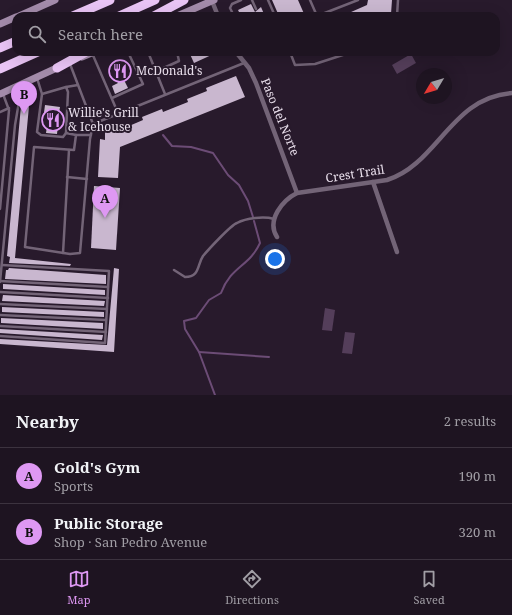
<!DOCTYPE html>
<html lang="en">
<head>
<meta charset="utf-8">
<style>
	:root { --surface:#1e1421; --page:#2b212e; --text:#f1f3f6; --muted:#a19ea5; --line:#3c333f; --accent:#de98f3 }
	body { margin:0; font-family:"Noto Serif",serif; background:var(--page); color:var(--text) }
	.compass { position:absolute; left:416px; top:68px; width:36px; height:36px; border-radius:50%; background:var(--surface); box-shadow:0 4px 16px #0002; rotate:232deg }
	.you { position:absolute; left:275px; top:259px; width:14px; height:14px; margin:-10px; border:3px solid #fff; border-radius:50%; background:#1a73e8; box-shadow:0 0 0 6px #1a73e833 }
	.badge { display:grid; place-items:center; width:26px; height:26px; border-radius:50%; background:var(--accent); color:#111; font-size:13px; font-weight:700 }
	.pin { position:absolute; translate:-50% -33px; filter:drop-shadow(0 1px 2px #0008) }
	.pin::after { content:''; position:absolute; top:21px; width:14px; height:12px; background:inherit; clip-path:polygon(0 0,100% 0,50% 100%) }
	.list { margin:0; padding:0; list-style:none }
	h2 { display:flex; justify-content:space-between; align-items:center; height:52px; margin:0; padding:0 16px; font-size:17px }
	h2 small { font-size:13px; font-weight:400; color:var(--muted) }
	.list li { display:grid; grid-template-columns:26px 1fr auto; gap:12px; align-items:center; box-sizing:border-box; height:56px; padding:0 16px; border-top:1px solid var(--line) }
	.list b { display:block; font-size:15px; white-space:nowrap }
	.list p { margin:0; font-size:13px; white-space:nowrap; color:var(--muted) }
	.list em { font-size:13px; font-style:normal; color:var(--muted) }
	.icon { flex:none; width:22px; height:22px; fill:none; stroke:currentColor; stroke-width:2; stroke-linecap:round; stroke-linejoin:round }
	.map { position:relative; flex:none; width:512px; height:395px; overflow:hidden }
	.search { position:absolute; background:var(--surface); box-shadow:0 4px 16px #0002; left:12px; right:12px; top:12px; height:44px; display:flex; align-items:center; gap:10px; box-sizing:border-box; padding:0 14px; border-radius:12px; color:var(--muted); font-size:15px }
	.sheet { height:164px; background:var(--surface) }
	nav { display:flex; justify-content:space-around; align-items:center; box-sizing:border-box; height:56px; border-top:1px solid var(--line); background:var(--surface); font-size:11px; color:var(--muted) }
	nav a { display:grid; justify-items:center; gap:2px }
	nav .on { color:var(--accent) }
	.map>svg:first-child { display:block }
</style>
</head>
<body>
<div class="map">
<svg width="512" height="395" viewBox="0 0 512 395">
	<rect width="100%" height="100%" fill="#281a2c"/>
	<g fill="#543e5a">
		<path d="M411,54L416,63L397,74L392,65Z"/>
		<path d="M325,308L335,310L332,331L322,330Z"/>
		<path d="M345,332L355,333L352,354L342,353Z"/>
	</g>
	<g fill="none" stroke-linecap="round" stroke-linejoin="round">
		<g stroke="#6c4c76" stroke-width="2">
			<path d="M163,135L172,146L191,147L213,153L228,175L239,185L248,201L253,217"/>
			<path d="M199,352L269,357"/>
			<path d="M215,395L199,352L185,329L184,321L196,318L209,300L221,293C231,266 249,267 260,243L254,221"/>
		</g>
	</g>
	<g fill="#c9b7cf">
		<path d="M272,0H298L305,16H279Z"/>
		<path d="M368,0H392L391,14L365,13L367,16H342L367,5Z"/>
		<path d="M251,4L255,12L261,7L264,14L259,16H241L238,10Z"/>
		<path d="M189,52H218L194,63Z"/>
		<path d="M123,60L130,77L124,80L128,88L115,94L112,86L118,83L110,66Z"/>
		<path d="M236,76L245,97L120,147L118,178L98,177L100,139L105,140V132L121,125L122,129L143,120L142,117L162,109L163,112L188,102L187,99L207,91L206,88Z"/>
		<path d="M45,105L60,107L59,113H62L61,125H58L57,134L46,133L48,120H43Z"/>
		<path d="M21,106H29L15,258L71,264L70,266L9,263L10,257L7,256Z"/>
		<path d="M94,186L120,188L116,250L91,248Z"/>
		<path d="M9,268L106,275V284L5,279L6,270H8Z"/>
		<path d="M114,268L119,269L114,352L0,344V339L107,345Z"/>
		<path d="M3,284L105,290V295L3,289Z"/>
		<path d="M3,295L105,301L104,306L2,301Z"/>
		<path d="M2,307L104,312V317L2,312Z"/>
		<path d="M1,318L103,323V329L1,323Z"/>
		<path d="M0,329L103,335L102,340L0,333Z"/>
	</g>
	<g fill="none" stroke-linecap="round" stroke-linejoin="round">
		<g stroke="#736477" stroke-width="2.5">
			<path d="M252,0L256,9"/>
			<path d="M268,0L275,16"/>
			<path d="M310,0L317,16L358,0"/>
			<path d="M228,16L233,14"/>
			<path d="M234,16L230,8L232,4L241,0"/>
			<path d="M397,16L398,0"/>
			<path d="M148,52L165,94"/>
			<path d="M290,52L295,65L315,64L352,52"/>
			<path d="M92,53L118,113"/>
			<path d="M70,64L93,124L244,63"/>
			<path d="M157,71L179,61L177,52"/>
			<path d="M37,78L42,94L66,87L68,92L66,133L76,135L74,150L34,147L25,247L70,254L80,253L90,139L93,124"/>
			<path d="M66,87L78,85"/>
			<path d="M42,94L37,132L41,135L63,137L66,133"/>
			<path d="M112,98L143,84L128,52"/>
			<path d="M0,112L9,108"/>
			<path d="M76,135H91"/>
			<path d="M67,177L87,179"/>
			<path d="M0,209L9,110L3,94"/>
			<path d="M63,253L69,150"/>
			<path d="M174,270L185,277C200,277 197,265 203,256C208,250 231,225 237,223C246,218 264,216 274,219"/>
			<path d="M0,281L108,287"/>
			<path d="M0,282L15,125L20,96L16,87"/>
			<path d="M0,292L108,298"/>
			<path d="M0,304L107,309"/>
			<path d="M0,315L106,320"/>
			<path d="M0,326L106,332"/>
			<path d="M0,336L105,343L109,271L2,265"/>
		</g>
		<g stroke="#736477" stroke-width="4.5">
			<path d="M212,1L218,16"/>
			<path d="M236,52L249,68L256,83L297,193"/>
			<path d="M373,182L397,252"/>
			<path d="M277,237C266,220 283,200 297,193L387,180C438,164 451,97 512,93"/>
		</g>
		<g stroke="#a38baa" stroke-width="7">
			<path d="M19,16L55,0"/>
			<path d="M177,16L214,0"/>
			<path d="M0,24L16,17"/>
			<path d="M82,57L94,52"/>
			<path d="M0,94L61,66"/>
		</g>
		<g stroke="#e9c4f5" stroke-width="9">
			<path d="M73,16L110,0"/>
			<path d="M119,16L155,0"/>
			<path d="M154,16L184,0"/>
			<path d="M0,48L16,41"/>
			<path d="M57,68L86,52"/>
			<path d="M0,69L38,52"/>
		</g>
	</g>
	<defs>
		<g id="restaurant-ring" transform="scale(1.15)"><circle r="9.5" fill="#281a2c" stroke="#de98f3" stroke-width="1.5"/><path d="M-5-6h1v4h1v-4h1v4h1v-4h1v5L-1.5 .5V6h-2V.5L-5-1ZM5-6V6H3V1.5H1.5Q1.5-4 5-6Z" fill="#de98f3"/></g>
	</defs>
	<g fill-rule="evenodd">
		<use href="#restaurant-ring" x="120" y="71"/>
		<use href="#restaurant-ring" x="53" y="120"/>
	</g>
	<g text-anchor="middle" stroke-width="4" stroke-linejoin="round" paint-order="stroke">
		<g font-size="12" fill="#e9dfec" stroke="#281a2c" text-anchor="start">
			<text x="136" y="75">McDonald's</text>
			<text x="68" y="117">Willie's Grill<tspan x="68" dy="14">&amp; Icehouse</tspan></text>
		</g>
		<g font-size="12" fill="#e9dfec" stroke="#281a2c">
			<text transform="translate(280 117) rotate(68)" y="4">Paso del Norte</text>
			<text transform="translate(355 174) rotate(-9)" y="4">Crest Trail</text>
		</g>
	</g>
</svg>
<svg class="compass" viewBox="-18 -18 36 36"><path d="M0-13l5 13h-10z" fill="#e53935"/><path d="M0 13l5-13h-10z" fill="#a19ea5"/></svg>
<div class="you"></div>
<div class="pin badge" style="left:105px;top:218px">A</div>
<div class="pin badge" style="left:24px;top:114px">B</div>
<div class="search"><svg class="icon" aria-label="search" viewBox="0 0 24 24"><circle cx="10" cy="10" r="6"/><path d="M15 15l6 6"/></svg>Search here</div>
</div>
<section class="sheet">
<h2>Nearby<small>2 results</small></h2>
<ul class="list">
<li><span class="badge">A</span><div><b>Gold's Gym</b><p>Sports</p></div><em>190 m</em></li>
<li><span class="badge">B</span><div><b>Public Storage</b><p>Shop · San Pedro Avenue</p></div><em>320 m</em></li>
</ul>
</section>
<nav>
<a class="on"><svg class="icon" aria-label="map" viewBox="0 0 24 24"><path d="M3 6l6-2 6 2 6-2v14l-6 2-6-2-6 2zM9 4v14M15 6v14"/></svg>Map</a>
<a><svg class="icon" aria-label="directions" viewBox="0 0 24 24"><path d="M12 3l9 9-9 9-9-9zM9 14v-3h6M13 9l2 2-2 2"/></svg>Directions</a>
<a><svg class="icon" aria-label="saved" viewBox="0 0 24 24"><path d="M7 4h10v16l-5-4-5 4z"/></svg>Saved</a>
</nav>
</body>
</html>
